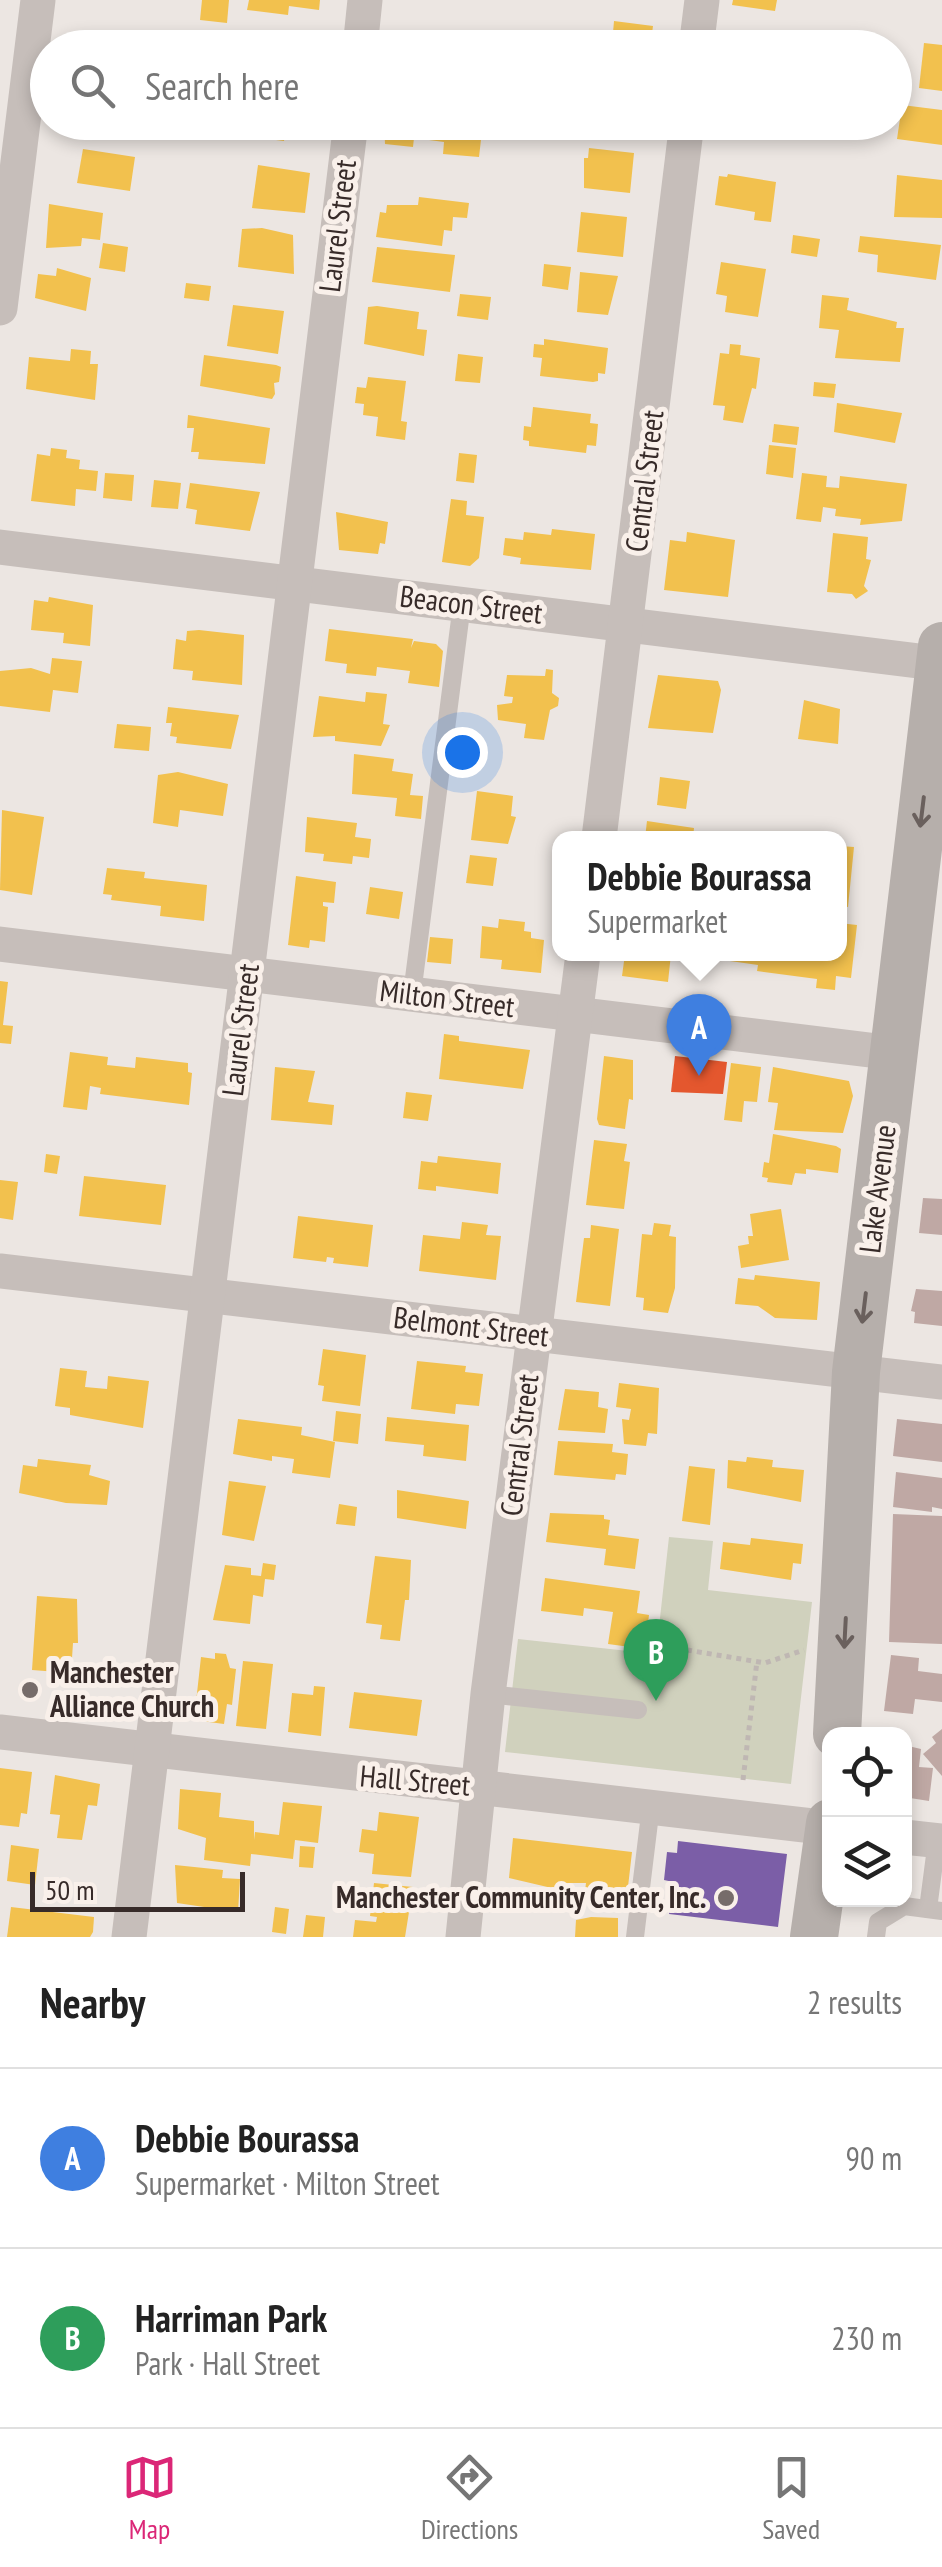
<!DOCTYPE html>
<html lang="en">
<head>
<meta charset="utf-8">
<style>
	:root { --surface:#fff; --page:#f6f6f6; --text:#222; --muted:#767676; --line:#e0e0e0; --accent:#db2777 }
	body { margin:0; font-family:"PT Sans Narrow",sans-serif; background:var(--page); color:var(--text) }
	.controls { position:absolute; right:30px; bottom:30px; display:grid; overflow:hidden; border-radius:20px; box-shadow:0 5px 15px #0003 }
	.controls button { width:90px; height:90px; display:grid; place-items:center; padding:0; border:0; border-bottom:2px solid var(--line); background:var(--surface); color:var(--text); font:50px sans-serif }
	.scale { position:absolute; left:30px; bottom:25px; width:215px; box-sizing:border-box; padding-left:10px; border:5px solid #372b29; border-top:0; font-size:28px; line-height:35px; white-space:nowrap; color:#372b29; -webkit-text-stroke:8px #f9f0ea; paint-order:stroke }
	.you { position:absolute; left:462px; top:752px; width:35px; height:35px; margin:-25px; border:8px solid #fff; border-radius:50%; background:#1a73e8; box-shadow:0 0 0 15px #1a73e833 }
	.badge { display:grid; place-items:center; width:65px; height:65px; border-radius:50%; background:var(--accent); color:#fff; font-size:32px; font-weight:700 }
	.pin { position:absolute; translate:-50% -82px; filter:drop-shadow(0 2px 5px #0008) }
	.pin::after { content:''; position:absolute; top:52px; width:35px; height:30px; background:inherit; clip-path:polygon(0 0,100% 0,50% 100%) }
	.popup { position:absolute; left:552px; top:831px; width:295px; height:130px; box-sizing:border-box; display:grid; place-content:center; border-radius:20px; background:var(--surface); filter:drop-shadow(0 2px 8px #0005); font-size:32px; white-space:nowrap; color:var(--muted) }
	.popup b { font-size:38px; color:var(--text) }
	.popup::after { content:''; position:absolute; left:50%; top:100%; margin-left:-20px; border:20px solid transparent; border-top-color:var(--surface) }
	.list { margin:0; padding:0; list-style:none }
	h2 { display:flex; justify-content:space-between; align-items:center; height:130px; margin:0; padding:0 40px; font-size:42px }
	h2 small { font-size:32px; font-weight:400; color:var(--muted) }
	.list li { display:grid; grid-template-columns:65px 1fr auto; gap:30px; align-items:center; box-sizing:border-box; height:180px; padding:0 40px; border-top:2px solid var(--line) }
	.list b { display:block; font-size:38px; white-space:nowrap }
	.list p { margin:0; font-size:32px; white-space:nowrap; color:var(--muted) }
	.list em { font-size:32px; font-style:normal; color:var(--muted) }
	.icon { flex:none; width:55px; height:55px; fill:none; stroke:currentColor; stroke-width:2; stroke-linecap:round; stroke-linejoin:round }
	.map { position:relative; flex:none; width:942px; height:1937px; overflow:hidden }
	.search { position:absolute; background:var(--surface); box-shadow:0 5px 15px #0003; left:30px; right:30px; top:30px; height:110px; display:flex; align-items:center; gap:25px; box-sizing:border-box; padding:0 35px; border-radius:55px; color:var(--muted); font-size:38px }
	.sheet { height:490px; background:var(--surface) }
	nav { display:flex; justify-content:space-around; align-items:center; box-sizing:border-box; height:140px; border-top:2px solid var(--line); background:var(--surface); font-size:28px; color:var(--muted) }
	nav a { display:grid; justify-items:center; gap:5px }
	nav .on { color:var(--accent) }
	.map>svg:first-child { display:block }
</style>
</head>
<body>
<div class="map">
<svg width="942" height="1937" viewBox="0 0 942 1937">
	<rect width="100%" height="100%" fill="#ece6e2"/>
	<path fill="#d0d1bd" d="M669,1537L713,1541L708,1590L812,1602L791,1784L505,1752L518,1639L656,1654Z"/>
	<g fill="#f2c14e">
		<path d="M202,0H229L227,23L200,20Z"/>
		<path d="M249,0H320L319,10L289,6L288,15L247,10Z"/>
		<path d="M733,0H777L775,11L732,5Z"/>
		<path d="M614,21L653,26L650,48H594L595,42L612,44Z"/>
		<path d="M751,35L805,41L804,48H729L730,43L750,46Z"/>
		<path d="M415,36L475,44V48H413Z"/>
		<path d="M924,43L942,45V91L919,88Z"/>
		<path d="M902,105L942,110V145L897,139Z"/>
		<path d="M84,122H112L111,137L82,134Z"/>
		<path d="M246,122H307L305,136L285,134L284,141L260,138L261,129L245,127Z"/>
		<path d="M384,122H448V128L482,131L479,157L443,154L444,142L414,138L413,147L385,144Z"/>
		<path d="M589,148L634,153L630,193L584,188V158H588Z"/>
		<path d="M83,149L135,157L130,191L77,183Z"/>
		<path d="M258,165L310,173L305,213L252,208Z"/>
		<path d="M728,174L776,182L771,222L754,220L755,212L715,205L719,176L727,177Z"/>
		<path d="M897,175L942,180V218L894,217Z"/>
		<path d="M419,197L469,203L467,218L453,217L452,231L444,230L442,246L376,237L380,212L386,213L387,205H418Z"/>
		<path d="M49,204L103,213L100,240L82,238L81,246L46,248Z"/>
		<path d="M581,212L627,217L623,257L577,252Z"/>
		<path d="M262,228L293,235L294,274L238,267L242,229Z"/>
		<path d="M793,235L820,239L817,257L791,253Z"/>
		<path d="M860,236L941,245L936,280L877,272L878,255L858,252Z"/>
		<path d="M103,243L128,247L125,272L99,268Z"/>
		<path d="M377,247L455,255L450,292L372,282Z"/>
		<path d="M721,262L766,269L758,317L725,312L727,296L716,294Z"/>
		<path d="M544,264L571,267L568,290L542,286Z"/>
		<path d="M57,268L91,278L86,311L35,298L38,274L56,276Z"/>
		<path d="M580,272L618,276L608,315L577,312Z"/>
		<path d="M186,283L211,286L209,301L184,298Z"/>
		<path d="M460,294L491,297L488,320L457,316Z"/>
		<path d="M822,295L849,298L847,310L897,322L896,328H904L900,362L835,358L839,330L819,328Z"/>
		<path d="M233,305L284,311L278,354L227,346Z"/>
		<path d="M377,306L419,312L417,329L427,330L424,356L364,344L368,307Z"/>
		<path d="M544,339L608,348L605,374L598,373V381L593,382L540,376L542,358L533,357L534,344L544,345Z"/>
		<path d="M730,344L741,345L740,355L760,358L756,389L752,388L743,423L723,420L725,406L713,405L720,353L729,354Z"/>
		<path d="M71,349L91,351L90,364H98L95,400L26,389L29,357L70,361Z"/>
		<path d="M458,354L483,357L480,383L455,381Z"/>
		<path d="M204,355L276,365L281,367L279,382L274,383L275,394L272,399L200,386Z"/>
		<path d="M368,377L406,381L401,421L407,422L405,440L376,436L378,417L363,415L364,404L355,403L357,387L366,388Z"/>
		<path d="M814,382L836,384L834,398L813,396Z"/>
		<path d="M837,403L902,413L895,443L834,432Z"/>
		<path d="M533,407L591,414L590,423L598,424L596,446L587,445L586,453L529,446V441L523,440L524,426L531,427Z"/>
		<path d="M188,415L270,428L265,464L198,459L199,452H191L194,428H187Z"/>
		<path d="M774,424L799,427L797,445L772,442Z"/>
		<path d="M769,445L796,448L793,478L766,474Z"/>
		<path d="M51,448L67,450L66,458L80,460L79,469L98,471L96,491L76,489L75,506L31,501L37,454L50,456Z"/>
		<path d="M459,453L477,455L474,483L456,481Z"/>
		<path d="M105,473L134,475L132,501L103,498Z"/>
		<path d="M802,473L827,476L826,487L839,488L840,476L907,484L902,521L860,525L861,519L835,516L836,509L823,507L821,522L796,519Z"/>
		<path d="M154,480L181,483L178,509L151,507Z"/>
		<path d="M190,483L260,492L250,531L195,524L197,510L186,508Z"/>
		<path d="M451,499L467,501L466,515L484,517L479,558L470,566L442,562Z"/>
		<path d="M336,512L388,522L385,544L380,543L378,554L339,550Z"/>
		<path d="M552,529L595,534L591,570L520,564L521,558L503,555L505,538L523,540L524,532L551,535Z"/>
		<path d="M687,532L735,540L728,597L664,590L670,540L686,542Z"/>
		<path d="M833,533L868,537L866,559L871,560L864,586L868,591L856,599L852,594L827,592Z"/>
		<path d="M49,597L93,605L90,646L63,643L64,633L31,630L34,600L48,602Z"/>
		<path d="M329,629L413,639L411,648L414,641L436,644L443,651L439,687L408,683L410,671L377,667L376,676L346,673L347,664L325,661Z"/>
		<path d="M199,630L244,635L242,685L192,680L193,671L173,669L176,639L186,641L187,631Z"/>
		<path d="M52,658L82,661L78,693L53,690L50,712L0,706V671L31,668L50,674Z"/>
		<path d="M546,669L553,670L552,693L559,698L558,706L550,710L544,740L524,738L526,724L498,720L497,705L512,703L513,697L504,696L507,675L545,676Z"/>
		<path d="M658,675L718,681L721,690L713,733L648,728Z"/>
		<path d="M366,692L387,694L383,724L390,725L381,746L335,741V736L313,737L319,696L365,702Z"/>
		<path d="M804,700L840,709L838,744L798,739Z"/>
		<path d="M168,707L239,715L231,749L176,743L177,737L170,736L172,723H166Z"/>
		<path d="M117,724L151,727L149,751L114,748Z"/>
		<path d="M354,754L394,759L392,771L413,774L410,795L423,796L421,819L395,816L397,798L352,794Z"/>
		<path d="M178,772L228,784L223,816L180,810L178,827L153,823L158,775Z"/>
		<path d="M660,777L690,781L686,809L657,805Z"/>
		<path d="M477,791L513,796L511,816L516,817L508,844L471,840Z"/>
		<path d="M2,810L44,817L32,895L0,890Z"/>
		<path d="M307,817L357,823L355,837L371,839L369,858L353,856L352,864L323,861L324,854L305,852Z"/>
		<path d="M647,821L694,828L693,838H645Z"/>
		<path d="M839,846L854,847L848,907L839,906Z"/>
		<path d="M470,855L497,858L493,886L466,883Z"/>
		<path d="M107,868L145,872L144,878L207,885L204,921L160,916L161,906L111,900L112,895L103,894Z"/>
		<path d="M296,876L336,882L334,903L323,902V906L328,907L325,942L310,940L309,948L288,945Z"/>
		<path d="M370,887L403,892L399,919L366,914Z"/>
		<path d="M499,919L525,922L524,931L531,932V938L544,940L541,973L501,969L502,960L480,958L482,926L498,928Z"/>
		<path d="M839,923L857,925L851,978L836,976L835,990L816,988L817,979L757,971L758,965L723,960L724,954H839Z"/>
		<path d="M430,937L453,939L451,964L427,962Z"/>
		<path d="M625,954H671L668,982L622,976Z"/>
		<path d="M0,981L8,982L3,1025L13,1026L11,1044L0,1043Z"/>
		<path d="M444,1034L459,1036V1041L530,1050L523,1089L439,1079Z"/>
		<path d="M70,1052L108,1057L107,1065L135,1068L136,1057L188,1063V1072L192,1073L189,1105L100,1094L101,1088L90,1086L87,1110L63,1107Z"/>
		<path d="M604,1056L633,1060V1100L629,1099L625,1129L599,1125L597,1119Z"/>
		<path d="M731,1063L761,1067L757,1102L744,1101L742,1122L724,1120Z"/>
		<path d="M275,1067L315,1071L308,1102L334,1105L332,1125L271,1120Z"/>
		<path d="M773,1067L849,1081L853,1096L843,1133L774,1130L778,1103L768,1102Z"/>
		<path d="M406,1092L432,1095L428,1121L403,1118Z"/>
		<path d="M773,1134L836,1146L841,1149L838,1173L806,1169V1174L795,1173L792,1185L767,1182L768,1178L762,1177L764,1162L769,1163Z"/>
		<path d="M594,1140L627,1144L624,1161L630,1162L624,1209L586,1205Z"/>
		<path d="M46,1154L60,1156L57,1174L44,1172Z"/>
		<path d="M438,1156L501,1163L498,1194L436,1186V1191L418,1189L421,1161L437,1163Z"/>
		<path d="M84,1176L166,1185L161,1225L79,1216Z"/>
		<path d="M0,1180L18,1182L13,1220L0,1218Z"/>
		<path d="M781,1209L789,1260L741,1268L738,1246L749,1244L748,1236H753L750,1214Z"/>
		<path d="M298,1216L373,1225L368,1267L333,1263L334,1258L327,1257L326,1262L293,1258Z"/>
		<path d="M462,1222L488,1225L486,1235L501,1236L496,1280L419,1271L423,1235L460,1239Z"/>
		<path d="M654,1223L671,1225L669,1236L676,1237L675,1288L668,1313L643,1310L644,1298L636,1297L642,1234L652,1235Z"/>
		<path d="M591,1225L619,1229L610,1306L576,1302L584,1238H590Z"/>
		<path d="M755,1275L820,1282L817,1320L775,1318L758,1306L735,1304L738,1278L754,1280Z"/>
		<path d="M323,1349L366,1355L360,1406L322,1401L324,1386L318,1385Z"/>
		<path d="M417,1361L466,1366L465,1372L483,1374L479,1406L456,1404L455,1414L411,1409Z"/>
		<path d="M60,1368L87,1371L85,1387L107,1389L108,1376L149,1381L143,1428L70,1415V1408L55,1406Z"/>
		<path d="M619,1383L659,1388L657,1434L648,1433L646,1446L624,1444L622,1419L629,1420L631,1409L616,1407Z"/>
		<path d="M565,1389L599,1392L598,1407L608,1409L605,1433L558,1430Z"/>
		<path d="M336,1411L361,1414L358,1444L333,1441Z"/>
		<path d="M387,1417L469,1425L466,1461L423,1456L424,1445L385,1441Z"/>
		<path d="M238,1419L302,1427L301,1435L335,1442L330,1478L292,1473L294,1459L272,1456V1461L233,1454Z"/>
		<path d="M558,1441L613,1444L612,1452L628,1454L626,1475L616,1474L615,1480L554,1475Z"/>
		<path d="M747,1457L773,1460L772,1467L804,1470L801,1502L727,1488L728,1460L746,1462Z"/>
		<path d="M38,1459L91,1465L89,1475L110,1481L107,1505L66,1503L19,1493L23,1465L37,1467Z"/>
		<path d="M689,1466L715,1469L710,1525L682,1521Z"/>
		<path d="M229,1481L266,1486L254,1541L222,1535Z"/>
		<path d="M397,1490L469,1501L466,1529L397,1518Z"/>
		<path d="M339,1504L357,1507L355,1526L336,1524Z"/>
		<path d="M550,1513L604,1515V1519L610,1520L608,1535L639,1539L635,1569L604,1565L606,1549L546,1542Z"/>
		<path d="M751,1538L803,1544L801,1564L793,1563L791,1580L720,1569L723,1542L750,1545Z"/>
		<path d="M375,1556L411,1560L409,1600H405L400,1641L380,1639L382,1625L366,1623Z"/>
		<path d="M263,1563L276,1565L274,1580L265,1579L263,1597L253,1595L250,1624L213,1620L225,1565L251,1568V1575L261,1576Z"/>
		<path d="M545,1578L640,1591L637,1613L649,1615L645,1649L608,1644L613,1612L584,1608L583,1616L541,1611Z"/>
		<path d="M37,1596L77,1599L78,1643H73L71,1673L32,1670Z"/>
		<path d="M215,1653L226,1654L230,1668L236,1669L232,1705L227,1704L224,1724L194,1720L201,1657L215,1659Z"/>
		<path d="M243,1661L273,1664L266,1729L236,1726Z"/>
		<path d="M314,1686L325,1687L321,1736L288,1732L292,1693L313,1695Z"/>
		<path d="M354,1692L422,1700L417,1736L349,1728Z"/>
		<path d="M0,1768L32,1772L27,1814L21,1813L19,1827L0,1825Z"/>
		<path d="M55,1775L100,1784L97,1806L88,1805L82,1840L57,1838L60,1815L50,1814Z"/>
		<path d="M180,1789L221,1793L219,1817L254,1821V1840L255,1832L279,1835L283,1802L322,1806L318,1843L295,1840L293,1859L251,1854L250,1866L204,1860L206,1838L178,1829Z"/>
		<path d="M379,1812L419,1817L411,1877L372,1874L374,1854L359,1852L362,1829L377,1831Z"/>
		<path d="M513,1838L632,1852L626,1904L584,1899L586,1883H556V1889L509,1878Z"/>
		<path d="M11,1845L39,1849L35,1885L7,1881Z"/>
		<path d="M300,1846L315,1847L313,1868L299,1867Z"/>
		<path d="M175,1865L223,1870L222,1878L240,1879L238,1912L177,1903Z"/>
		<path d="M374,1883L413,1887L405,1937H353L355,1920L376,1922L377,1917L370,1916Z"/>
		<path d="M11,1907L94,1917L93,1932L90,1937H7Z"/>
		<path d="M275,1907L289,1909L286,1934L272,1932Z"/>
		<path d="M306,1915L325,1917L323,1937H303Z"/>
		<path d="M591,1917L618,1918V1937H575L576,1920Z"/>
	</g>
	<path fill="#e4572e" d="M675,1056L727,1062L723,1094L671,1092Z"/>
	<path fill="#7b5ea7" d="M678,1841L787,1854L778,1927L669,1914L673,1882L664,1880L667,1852L677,1853Z"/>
	<g fill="#bfa8a4">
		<path d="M923,1198L942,1199V1235L919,1233Z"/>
		<path d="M916,1289L942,1291V1326L914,1323L915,1312L911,1311Z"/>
		<path d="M897,1419L942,1424V1462L893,1456Z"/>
		<path d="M896,1472L942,1478V1509L932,1507V1512L893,1507Z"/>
		<path d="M893,1514L942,1516V1644L889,1642Z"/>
		<path d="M891,1655L919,1658L918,1671L942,1674V1702L915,1699L913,1714L884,1711Z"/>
		<path d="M942,1729V1776L923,1754L936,1743L932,1737Z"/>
		<path d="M904,1745L921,1749L919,1767L933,1768L929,1801L910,1798L909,1803H904Z"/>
	</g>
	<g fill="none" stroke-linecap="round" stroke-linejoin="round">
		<g stroke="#bfb7b3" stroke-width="5" stroke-dasharray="5 5" stroke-linecap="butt">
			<path d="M687,1650L765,1663L804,1650"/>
			<path d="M743,1780L757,1661"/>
		</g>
		<g stroke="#c6beba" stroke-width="18">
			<path d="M412,994L462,604"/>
			<path d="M488,1694L638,1710"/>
			<path d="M928,1909L937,1840"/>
			<path d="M635,1937L651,1806"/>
			<path d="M876,1937L878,1922L904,1906L942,1911"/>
		</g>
		<g stroke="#c6beba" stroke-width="35">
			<path d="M360,48L365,0"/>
			<path d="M696,48L702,0"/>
			<path d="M0,308L38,0"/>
			<path d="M0,547L942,664"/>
			<path d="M599,838L687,122"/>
			<path d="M0,944L894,1053"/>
			<path d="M0,1271L942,1382"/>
			<path d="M0,1732L830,1828"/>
			<path d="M904,1837L942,1841"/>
			<path d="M129,1937L351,122"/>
			<path d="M463,1937L488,1694L583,954"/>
		</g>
		<g stroke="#b6afab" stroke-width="48">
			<path d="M837,1734L856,1372L942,646"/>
			<path d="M814,1937L830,1823"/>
		</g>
	</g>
	<defs><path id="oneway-shaft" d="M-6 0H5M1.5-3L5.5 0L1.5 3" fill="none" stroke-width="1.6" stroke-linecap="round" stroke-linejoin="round" transform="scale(2.5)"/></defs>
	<g stroke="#6a605d">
		<use href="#oneway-shaft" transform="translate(922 812) rotate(97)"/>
		<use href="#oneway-shaft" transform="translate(864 1308) rotate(97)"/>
		<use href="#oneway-shaft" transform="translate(845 1633) rotate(93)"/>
	</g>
	<g fill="#766c6a" stroke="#f9f0ea" stroke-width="4">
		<circle cx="30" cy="1690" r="10"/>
		<circle cx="726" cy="1898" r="10"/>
	</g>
	<g text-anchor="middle" stroke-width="10" stroke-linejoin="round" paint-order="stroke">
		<g font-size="30" fill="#372b29" stroke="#f9f0ea">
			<text transform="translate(338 226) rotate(-83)" y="10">Laurel Street</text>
			<text transform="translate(645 481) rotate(-83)" y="10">Central Street</text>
			<text transform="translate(471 605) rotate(7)" y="10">Beacon Street</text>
			<text transform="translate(447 999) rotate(7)" y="10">Milton Street</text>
			<text transform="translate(241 1030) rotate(-83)" y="10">Laurel Street</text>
			<text transform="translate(878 1189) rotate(-83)" y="10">Lake Avenue</text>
			<text transform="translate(471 1327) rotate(7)" y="10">Belmont Street</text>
			<text transform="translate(520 1445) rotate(-83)" y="10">Central Street</text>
			<text transform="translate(415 1781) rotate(5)" y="10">Hall Street</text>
		</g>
		<g font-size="30" font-weight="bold" fill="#372b29" stroke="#f9f0ea" text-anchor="start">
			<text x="50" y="1683">Manchester<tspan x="50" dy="34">Alliance Church</tspan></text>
			<text x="706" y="1908" text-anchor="end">Manchester Community Center, Inc.</text>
		</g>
	</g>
</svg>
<div class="controls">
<button><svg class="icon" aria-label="locate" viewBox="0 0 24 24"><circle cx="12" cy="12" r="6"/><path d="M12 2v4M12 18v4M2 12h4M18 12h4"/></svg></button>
<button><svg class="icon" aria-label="layers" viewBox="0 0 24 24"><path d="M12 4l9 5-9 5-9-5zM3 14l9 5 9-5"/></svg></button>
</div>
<div class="scale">50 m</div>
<div class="you"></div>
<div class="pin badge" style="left:699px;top:1076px;background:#3f7fe0">A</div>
<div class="popup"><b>Debbie Bourassa</b>Supermarket</div>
<div class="pin badge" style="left:656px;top:1701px;background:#2e9e5b">B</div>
<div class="search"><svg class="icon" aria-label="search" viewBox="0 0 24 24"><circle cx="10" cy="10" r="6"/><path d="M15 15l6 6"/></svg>Search here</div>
</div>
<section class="sheet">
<h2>Nearby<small>2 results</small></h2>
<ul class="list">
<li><span class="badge" style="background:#3f7fe0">A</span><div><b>Debbie Bourassa</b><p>Supermarket · Milton Street</p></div><em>90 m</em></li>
<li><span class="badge" style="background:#2e9e5b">B</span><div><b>Harriman Park</b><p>Park · Hall Street</p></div><em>230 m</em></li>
</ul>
</section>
<nav>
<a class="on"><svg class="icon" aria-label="map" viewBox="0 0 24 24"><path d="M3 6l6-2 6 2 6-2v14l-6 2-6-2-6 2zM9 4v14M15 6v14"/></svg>Map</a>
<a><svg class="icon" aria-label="directions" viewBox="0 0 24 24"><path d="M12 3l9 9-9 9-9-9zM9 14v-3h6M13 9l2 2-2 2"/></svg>Directions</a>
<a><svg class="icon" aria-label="saved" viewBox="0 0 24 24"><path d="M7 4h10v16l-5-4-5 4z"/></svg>Saved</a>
</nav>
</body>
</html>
